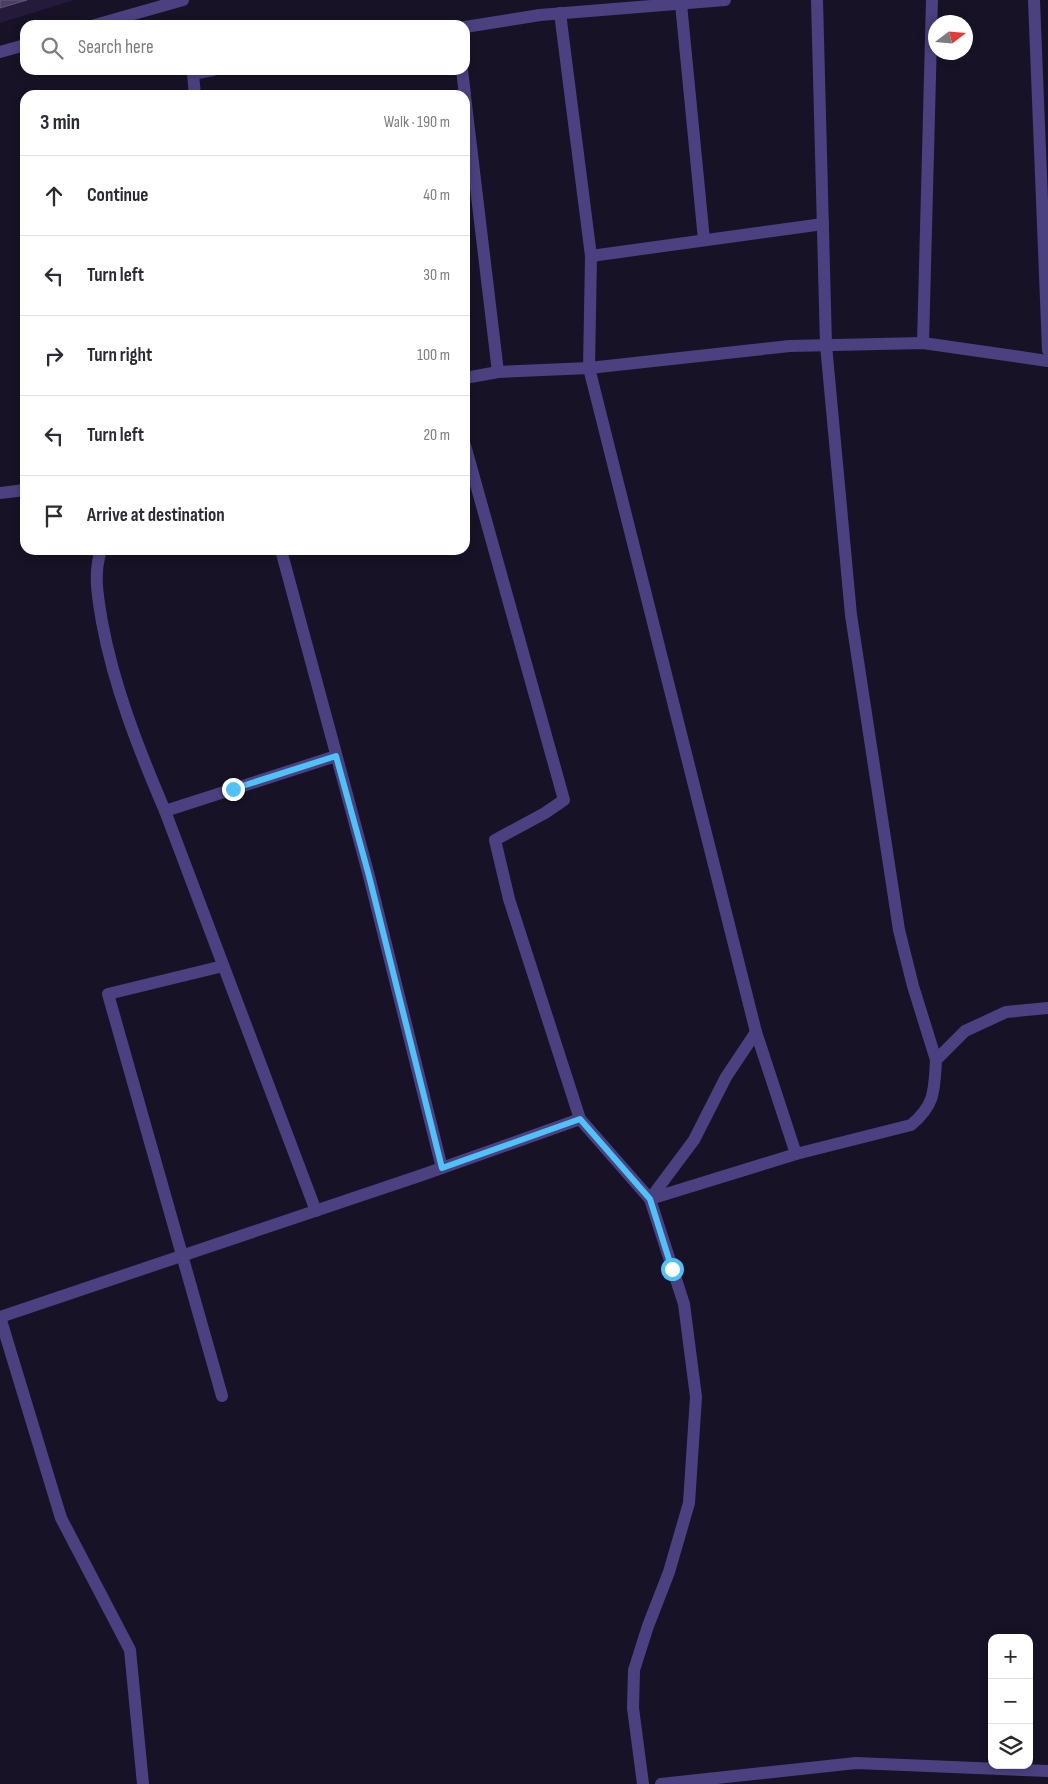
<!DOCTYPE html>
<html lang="en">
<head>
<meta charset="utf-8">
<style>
	:root { --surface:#fff; --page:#f2f2f3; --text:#2b2b33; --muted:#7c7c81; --line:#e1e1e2 }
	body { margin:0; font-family:"Sofia Sans Condensed",sans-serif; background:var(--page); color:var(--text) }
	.controls { position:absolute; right:15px; bottom:15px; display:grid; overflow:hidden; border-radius:10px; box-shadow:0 2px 8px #0003 }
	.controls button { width:45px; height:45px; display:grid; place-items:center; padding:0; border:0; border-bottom:1px solid var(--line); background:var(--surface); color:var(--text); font:25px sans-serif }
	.compass { position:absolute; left:928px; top:15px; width:45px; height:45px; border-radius:50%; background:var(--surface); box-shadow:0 2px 8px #0003; rotate:74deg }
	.stop { position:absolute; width:15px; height:15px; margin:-11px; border:4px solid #4fc3f7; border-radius:50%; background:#fff }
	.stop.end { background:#4fc3f7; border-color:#fff; box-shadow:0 1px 5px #0008 }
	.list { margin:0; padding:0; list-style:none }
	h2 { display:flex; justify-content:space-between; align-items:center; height:65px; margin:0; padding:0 20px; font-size:21px }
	h2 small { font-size:16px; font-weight:400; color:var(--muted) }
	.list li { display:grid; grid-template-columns:32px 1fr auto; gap:15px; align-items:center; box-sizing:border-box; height:80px; padding:0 20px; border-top:1px solid var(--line) }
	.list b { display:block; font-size:19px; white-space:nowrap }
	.list em { font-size:16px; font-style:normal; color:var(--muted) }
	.icon { flex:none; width:28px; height:28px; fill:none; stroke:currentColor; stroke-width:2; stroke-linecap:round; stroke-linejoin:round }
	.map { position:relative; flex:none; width:1048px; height:1784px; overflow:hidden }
	.search { position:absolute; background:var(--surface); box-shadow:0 2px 8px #0003; left:20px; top:20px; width:450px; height:55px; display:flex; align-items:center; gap:12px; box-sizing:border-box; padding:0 18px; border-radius:15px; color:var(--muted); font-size:19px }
	.panel { position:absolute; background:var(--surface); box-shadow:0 2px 8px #0003; left:20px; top:90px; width:450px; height:465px; border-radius:15px }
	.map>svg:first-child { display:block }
</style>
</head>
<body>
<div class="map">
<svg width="1048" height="1784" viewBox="0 0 1048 1784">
	<rect width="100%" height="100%" fill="#181226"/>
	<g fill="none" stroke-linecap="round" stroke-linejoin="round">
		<g stroke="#4b4181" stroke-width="12">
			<path d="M817,0L826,345L851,615L899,930L913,986L936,1060"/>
			<path d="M1034,0L1048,350"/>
			<path d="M681,4L704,240"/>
			<path d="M560,13L591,256L589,368L756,1032L796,1154L911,1125C936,1104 934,1090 936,1060L965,1031L1006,1012L1048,1008"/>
			<path d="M95,25L183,0"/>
			<path d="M465,27L540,15L725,0"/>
			<path d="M0,52L25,45"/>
			<path d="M462,70L465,95"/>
			<path d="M195,95L193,74L213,70"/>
			<path d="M465,96L498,372"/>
			<path d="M591,256L823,224"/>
			<path d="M923,343L932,0"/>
			<path d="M465,378L498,372L589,368L790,346L923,343L1048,361"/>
			<path d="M0,493L25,490"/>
			<path d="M101,550C93,574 98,598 102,622C114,687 139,750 165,811L316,1211"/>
			<path d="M281,550L369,876L442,1168"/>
			<path d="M165,811L336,756"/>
			<path d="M580,1119L650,1199L684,1304L696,1397L689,1503L669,1572L648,1626L634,1670L633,1708L643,1784"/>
			<path d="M650,1199L694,1140L726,1077L756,1032"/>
			<path d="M650,1199L796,1154"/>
			<path d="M0,1317L422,1175L580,1119L509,899L495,840L545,813L564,800L465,445"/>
			<path d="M0,1317L61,1518L130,1650L143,1784"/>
			<path d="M222,1396L108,994L223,966"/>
			<path d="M661,1784L856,1763L1048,1771"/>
		</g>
	</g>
	<path fill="#241a39" d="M27,0H74L0,23V8Z"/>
	<path fill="#4b3f65" stroke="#63577d" d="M0,0H27L0,8Z"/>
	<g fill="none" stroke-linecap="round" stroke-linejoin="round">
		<path stroke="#4fc3f7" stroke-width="6" d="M233,789L336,756L369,876L442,1168L580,1119L650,1199L672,1269"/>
	</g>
</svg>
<div class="controls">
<button>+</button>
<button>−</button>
<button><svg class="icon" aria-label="layers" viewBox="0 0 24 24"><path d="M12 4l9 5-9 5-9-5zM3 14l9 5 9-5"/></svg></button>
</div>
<svg class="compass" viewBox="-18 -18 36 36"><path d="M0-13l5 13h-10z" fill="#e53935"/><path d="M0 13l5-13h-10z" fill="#7c7c81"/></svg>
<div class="stop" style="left:672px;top:1269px"></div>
<div class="stop end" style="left:233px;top:789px"></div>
<div class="search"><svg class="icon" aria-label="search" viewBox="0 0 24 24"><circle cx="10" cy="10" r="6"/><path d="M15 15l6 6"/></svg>Search here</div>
<section class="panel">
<h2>3 min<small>Walk · 190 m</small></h2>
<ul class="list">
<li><svg class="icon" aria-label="ahead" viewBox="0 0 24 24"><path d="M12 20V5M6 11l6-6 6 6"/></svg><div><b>Continue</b></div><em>40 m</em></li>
<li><svg class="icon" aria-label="left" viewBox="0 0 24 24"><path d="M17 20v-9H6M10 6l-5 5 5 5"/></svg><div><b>Turn left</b></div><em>30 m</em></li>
<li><svg class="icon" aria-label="right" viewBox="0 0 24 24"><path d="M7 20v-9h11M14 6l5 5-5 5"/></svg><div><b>Turn right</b></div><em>100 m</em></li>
<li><svg class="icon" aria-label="left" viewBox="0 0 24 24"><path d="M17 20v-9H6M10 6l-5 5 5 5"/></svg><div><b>Turn left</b></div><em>20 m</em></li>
<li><svg class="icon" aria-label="arrive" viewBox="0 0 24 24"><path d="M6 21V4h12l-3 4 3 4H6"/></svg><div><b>Arrive at destination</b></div></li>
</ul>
</section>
</div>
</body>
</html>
